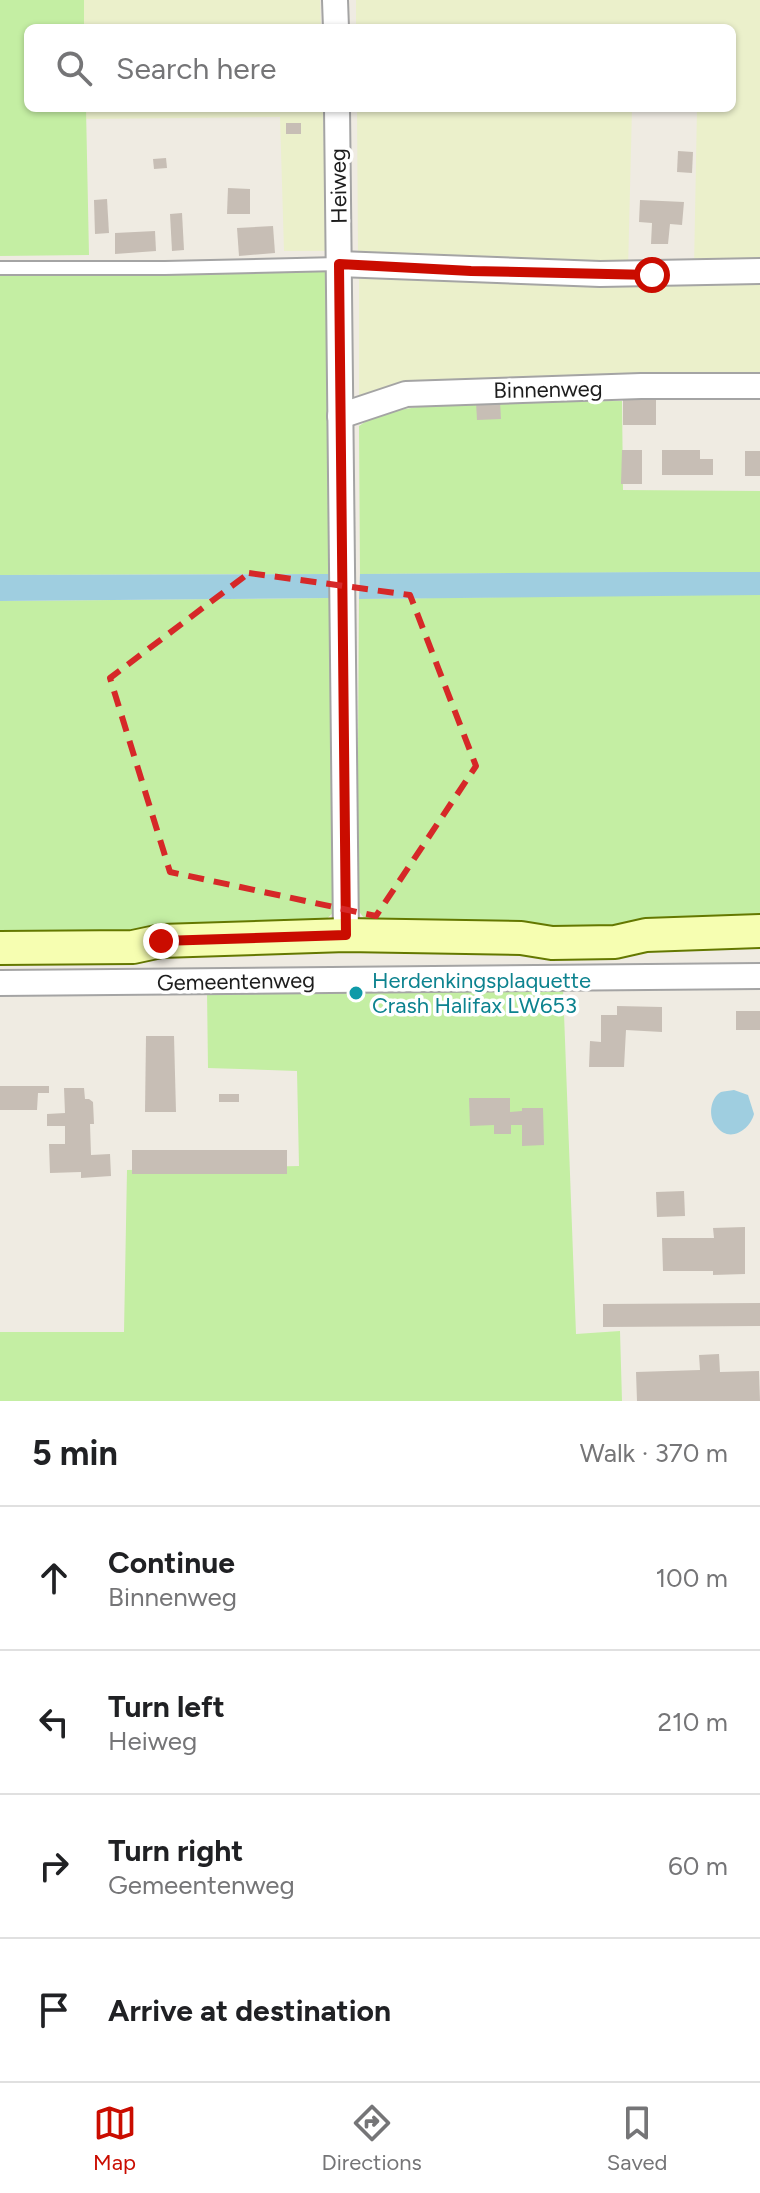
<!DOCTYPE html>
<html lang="en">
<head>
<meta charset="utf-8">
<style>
	:root { --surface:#fff; --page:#f6f6f6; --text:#202124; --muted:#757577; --line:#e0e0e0; --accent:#ca0c00 }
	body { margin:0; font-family:Figtree,sans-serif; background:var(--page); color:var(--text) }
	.stop { position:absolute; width:24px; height:24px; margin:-18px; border:6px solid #ca0c00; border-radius:50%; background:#fff }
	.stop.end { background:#ca0c00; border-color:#fff; box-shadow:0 2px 8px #0008 }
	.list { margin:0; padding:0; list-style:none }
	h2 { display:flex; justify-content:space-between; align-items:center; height:104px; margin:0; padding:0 32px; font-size:34px }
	h2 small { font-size:26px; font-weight:400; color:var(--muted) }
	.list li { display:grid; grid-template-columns:52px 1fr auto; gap:24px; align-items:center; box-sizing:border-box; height:144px; padding:0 32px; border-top:2px solid var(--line) }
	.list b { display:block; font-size:30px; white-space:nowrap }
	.list p { margin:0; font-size:26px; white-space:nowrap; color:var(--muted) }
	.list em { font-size:26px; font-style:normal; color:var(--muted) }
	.icon { flex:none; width:44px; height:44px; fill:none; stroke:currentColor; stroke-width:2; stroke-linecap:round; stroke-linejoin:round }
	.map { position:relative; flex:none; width:760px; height:1401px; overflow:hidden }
	.search { position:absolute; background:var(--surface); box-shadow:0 2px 6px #0004; left:24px; right:24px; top:24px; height:88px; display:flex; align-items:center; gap:20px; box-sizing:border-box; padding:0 28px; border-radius:12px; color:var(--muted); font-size:30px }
	.sheet { height:680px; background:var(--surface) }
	nav { display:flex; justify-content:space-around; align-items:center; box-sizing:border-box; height:112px; border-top:2px solid var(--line); background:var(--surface); font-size:22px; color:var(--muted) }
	nav a { display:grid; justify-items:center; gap:4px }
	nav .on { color:var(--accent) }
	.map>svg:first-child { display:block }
</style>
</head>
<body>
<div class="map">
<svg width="760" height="1401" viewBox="0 0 760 1401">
	<rect width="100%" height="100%" fill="#efebe2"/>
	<g fill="#ebf0cb">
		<path d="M84,0H320L321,28H84Z"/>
		<path d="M356,0H760V266L694,269L697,108H732V28H356Z"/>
		<path d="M86,108H323L326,251H284L280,117L86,119Z"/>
		<path d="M357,108H632L628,270L358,254Z"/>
		<path d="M369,272L760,281V383L359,401V278Z"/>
	</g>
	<g fill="#c4eea3">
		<path d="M0,0H84V28H28V108H86L89,255L0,256Z"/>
		<path d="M0,269L326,270L330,574L0,575Z"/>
		<path d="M622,401L623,490L760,491V572L360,574L359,426C391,402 464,404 504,403C543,402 583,401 622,401Z"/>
		<path d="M660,595H760V926L524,933L371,927L357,909L359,599Z"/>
		<path d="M329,598L331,757L335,911L316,929L0,936V601Z"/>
		<path d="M563,987L576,1334L620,1331L622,1401H0V1332H124L127,1170L299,1166L297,1071L208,1068L207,991Z"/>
	</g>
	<g fill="#9fcee0">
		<path d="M667,572H760V595L359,599L360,574Z"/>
		<path d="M330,574L329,598L0,601V575Z"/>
		<path d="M734,1090L748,1095L754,1114C750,1130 729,1144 716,1126C708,1117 710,1098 721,1092C724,1091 730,1091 734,1090Z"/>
	</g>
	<g fill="#c7beb5">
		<rect x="286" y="123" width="15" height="11"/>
		<path d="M678,151L693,152L692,173L677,172Z"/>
		<path d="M166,158L167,168L154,169L153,159Z"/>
		<path d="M228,188L250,189V214H227Z"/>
		<path d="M107,199L109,233L95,234L94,200Z"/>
		<path d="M640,200L684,202L682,225L670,224L668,244H651L652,223L639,222Z"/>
		<path d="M182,213L184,250L172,251L170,214Z"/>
		<path d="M273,226L275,253L239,256L237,228Z"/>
		<path d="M155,231L156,251L115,254V233Z"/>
		<rect x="623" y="399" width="33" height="26"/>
		<path d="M500,401L501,419L477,420L476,402Z"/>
		<path d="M622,450H642V484H621Z"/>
		<path d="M662,450H700V459H713V475H662Z"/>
		<rect x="745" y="451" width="15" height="25"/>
		<path d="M617,1006L662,1007V1032L626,1030L624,1067H589L590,1041L601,1042V1015H617Z"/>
		<rect x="736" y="1011" width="24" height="19"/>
		<path d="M146,1036H174L176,1112H145Z"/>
		<path d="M0,1086H49V1093H38L37,1110H0Z"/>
		<path d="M64,1088H84L85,1099H89L93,1102L94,1124H90L91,1155L110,1154L111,1176L81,1178V1172L50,1173L49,1144H65V1126H47V1114L65,1113Z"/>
		<rect x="219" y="1094" width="20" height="8"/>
		<path d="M469,1098H510V1112L522,1111V1108H543L544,1145L522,1146V1125H511V1134H494V1125L470,1126Z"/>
		<rect x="132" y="1150" width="155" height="24"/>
		<path d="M684,1191L685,1216L657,1217L656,1192Z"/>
		<path d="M745,1227V1274L713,1275V1271H663L662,1238H714L713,1228Z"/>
		<path d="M760,1303V1326L603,1327V1304Z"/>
		<path d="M719,1354L720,1372L759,1371L760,1401H637L636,1372L700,1370L699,1355Z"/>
	</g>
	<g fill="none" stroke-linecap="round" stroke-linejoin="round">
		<g stroke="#a4a4a4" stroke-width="16">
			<path id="service" d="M0,268H165L339,264"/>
		</g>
		<g stroke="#a4a4a4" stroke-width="28">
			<g id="minor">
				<path d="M335,0L336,28"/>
				<path d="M337,108L346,935"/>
				<path d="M339,264L600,274L760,271"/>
				<path d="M340,416L406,394L641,386H760"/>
				<path d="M0,983L760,976"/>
			</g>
		</g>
		<g stroke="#647800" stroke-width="36">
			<path id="secondary" d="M0,948L133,947L161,941L346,935L521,938L552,943L615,942L646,935L760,931"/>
		</g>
		<use href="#service" stroke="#fff" stroke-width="12"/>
		<use href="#minor" stroke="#fff" stroke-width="24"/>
		<use href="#secondary" stroke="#f6feb1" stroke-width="32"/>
	</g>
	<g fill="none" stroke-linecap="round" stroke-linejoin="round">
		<path stroke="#ca0c00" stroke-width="10" d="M161,941L346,935L339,264L471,271L652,275"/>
	</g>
	<path fill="none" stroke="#d62828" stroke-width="6" stroke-dasharray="16 10" stroke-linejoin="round" d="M249,573L410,595L476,766L376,916L170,872L110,678Z"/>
	<circle fill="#0f9aa8" stroke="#fff" stroke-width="3" cx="356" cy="993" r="8"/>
	<g text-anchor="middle" stroke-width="7" stroke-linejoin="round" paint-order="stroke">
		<g font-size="22" fill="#1d1d1d" stroke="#fff">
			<text transform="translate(338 186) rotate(-91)" y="8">Heiweg</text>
			<text transform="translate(548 389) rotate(-1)" y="8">Binnenweg</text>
			<text transform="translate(236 981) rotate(-1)" y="8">Gemeentenweg</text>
		</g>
		<g font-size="22" fill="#0d838f" stroke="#fff" text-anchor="start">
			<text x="372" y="988">Herdenkingsplaquette<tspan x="372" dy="25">Crash Halifax LW653</tspan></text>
		</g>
	</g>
</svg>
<div class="stop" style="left:652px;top:275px"></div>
<div class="stop end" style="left:161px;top:941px"></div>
<div class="search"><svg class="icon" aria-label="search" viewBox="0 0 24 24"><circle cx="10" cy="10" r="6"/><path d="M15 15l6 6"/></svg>Search here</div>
</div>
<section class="sheet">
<h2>5 min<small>Walk · 370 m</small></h2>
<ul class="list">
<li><svg class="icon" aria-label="ahead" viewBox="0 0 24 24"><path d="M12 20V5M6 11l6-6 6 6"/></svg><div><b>Continue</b><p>Binnenweg</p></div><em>100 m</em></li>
<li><svg class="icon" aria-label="left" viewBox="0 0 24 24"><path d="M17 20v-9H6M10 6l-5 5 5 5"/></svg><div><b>Turn left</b><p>Heiweg</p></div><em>210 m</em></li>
<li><svg class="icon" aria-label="right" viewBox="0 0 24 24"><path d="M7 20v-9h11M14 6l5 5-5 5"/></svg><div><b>Turn right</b><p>Gemeentenweg</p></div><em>60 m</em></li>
<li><svg class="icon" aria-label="arrive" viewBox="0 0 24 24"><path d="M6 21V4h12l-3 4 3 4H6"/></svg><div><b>Arrive at destination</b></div></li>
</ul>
</section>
<nav>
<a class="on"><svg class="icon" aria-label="map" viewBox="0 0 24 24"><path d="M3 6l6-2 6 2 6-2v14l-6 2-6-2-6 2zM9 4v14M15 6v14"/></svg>Map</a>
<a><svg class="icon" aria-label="directions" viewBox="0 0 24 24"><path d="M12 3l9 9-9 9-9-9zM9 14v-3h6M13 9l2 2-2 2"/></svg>Directions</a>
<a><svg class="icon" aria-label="saved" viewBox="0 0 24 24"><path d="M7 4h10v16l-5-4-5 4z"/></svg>Saved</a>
</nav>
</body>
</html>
